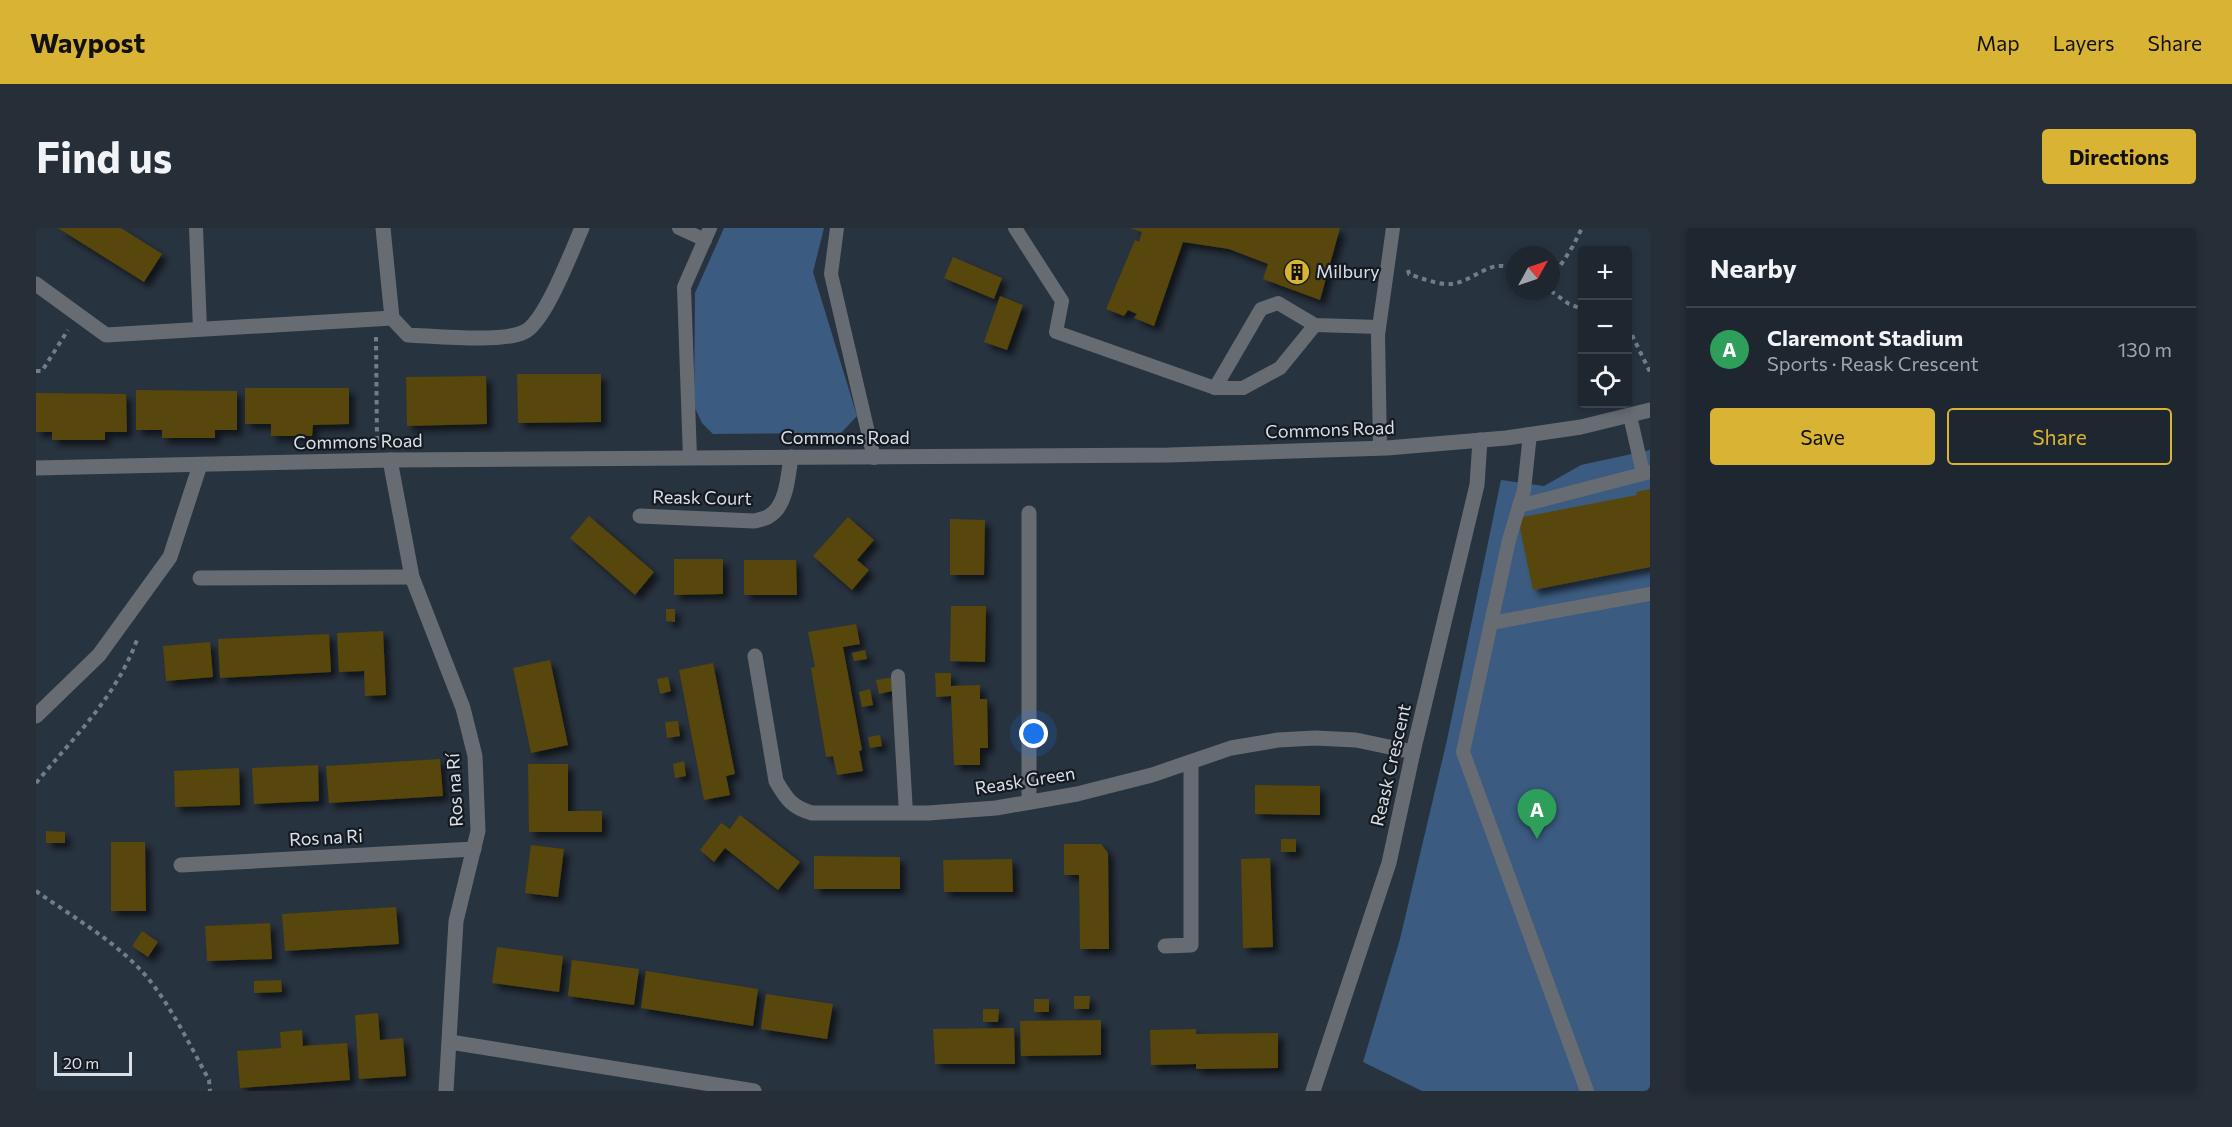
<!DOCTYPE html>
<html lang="en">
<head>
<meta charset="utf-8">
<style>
	:root { --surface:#1e2630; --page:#262e38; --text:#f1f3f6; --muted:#a1a5ab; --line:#3c434c; --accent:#d9b334 }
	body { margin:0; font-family:Commissioner,sans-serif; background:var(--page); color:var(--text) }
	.controls { position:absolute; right:18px; top:18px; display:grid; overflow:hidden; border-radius:6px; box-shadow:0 3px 9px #0003 }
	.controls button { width:54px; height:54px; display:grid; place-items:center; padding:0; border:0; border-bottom:2px solid var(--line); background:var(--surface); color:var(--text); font:30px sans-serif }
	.compass { position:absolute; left:1470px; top:18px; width:54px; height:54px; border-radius:50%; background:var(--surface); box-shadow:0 3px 9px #0003; rotate:50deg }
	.scale { position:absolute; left:18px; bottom:15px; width:78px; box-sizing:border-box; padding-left:6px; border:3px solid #d9e0e8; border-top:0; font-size:16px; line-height:21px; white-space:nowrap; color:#d9e0e8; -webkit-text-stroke:4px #151a20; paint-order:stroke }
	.you { position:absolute; left:998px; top:506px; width:21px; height:21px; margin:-15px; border:4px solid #fff; border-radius:50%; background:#1a73e8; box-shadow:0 0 0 9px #1a73e833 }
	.badge { display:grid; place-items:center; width:39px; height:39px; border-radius:50%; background:var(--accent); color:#fff; font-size:20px; font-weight:700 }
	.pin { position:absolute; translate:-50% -50px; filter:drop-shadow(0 2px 3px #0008) }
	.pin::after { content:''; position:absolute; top:32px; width:21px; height:18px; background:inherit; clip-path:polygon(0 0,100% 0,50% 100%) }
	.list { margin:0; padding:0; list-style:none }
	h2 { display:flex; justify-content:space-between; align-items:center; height:78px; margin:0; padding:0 24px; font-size:26px }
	h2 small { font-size:20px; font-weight:400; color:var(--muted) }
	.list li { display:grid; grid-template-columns:39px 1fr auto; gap:18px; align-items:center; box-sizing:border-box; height:84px; padding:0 24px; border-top:2px solid var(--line) }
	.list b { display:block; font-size:22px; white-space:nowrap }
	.list p { margin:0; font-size:20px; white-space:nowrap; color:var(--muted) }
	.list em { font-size:20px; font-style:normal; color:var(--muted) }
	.actions { display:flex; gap:12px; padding:18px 24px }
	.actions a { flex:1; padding:14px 0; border:2px solid var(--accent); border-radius:6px; text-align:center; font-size:21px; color:var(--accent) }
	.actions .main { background:var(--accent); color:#111 }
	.icon { flex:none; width:33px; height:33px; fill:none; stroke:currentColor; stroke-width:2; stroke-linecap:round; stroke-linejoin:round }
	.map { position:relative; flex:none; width:1614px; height:863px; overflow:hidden; border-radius:6px }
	header { display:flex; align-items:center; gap:36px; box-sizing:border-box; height:84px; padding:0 30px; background:var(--accent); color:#111 }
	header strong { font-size:28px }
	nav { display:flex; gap:33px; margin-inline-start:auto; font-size:21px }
	.intro { display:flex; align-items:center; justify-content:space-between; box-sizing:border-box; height:144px; padding:0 36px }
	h1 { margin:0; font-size:42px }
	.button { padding:15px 27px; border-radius:6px; background:var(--accent); color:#111; font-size:21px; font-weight:700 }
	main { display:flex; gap:36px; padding:0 36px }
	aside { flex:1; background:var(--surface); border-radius:6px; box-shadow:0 3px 9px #0003 }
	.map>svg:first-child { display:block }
</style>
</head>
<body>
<header>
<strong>Waypost</strong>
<nav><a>Map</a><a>Layers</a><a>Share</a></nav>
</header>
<div class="intro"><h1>Find us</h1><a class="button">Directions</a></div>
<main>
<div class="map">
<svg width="1614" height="863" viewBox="0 0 1614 863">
	<defs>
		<filter id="shadow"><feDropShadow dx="5.5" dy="5.5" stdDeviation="3" flood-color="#0009"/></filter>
	</defs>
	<rect width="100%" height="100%" fill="#283340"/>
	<g fill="#3b5b80">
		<path d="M688,0H788L777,44L821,188L805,205L677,206L666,195L658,178L659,65Z"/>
		<path d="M1614,222V863H1386L1327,834L1364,711L1411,512L1465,252L1508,258L1545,237Z"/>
	</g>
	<g fill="#584608" filter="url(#shadow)">
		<path d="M22,0H85L126,26L108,54Z"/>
		<path d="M1094,0H1304L1284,72L1227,51L1232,36L1193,21L1147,14L1118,98L1098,90L1101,86L1092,82L1088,88L1070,81L1099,12L1103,14L1106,4Z"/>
		<path d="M917,29L966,50L958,71L908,50Z"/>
		<path d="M964,68L987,77L971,122L948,114Z"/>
		<path d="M481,146H565V194L482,195Z"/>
		<path d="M450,148L451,196L371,198L370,149Z"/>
		<path d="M209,160H313V196L277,197L276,208H235V196H209Z"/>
		<path d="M100,162L201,163V202H179V210H126V202H100Z"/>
		<path d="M0,165L90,166L91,204H69V212H16V204H0Z"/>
		<path d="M1614,261V339L1497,362L1482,290L1601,267L1600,264Z"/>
		<path d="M553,288L618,344L599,367L534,310Z"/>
		<path d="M812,289L838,312L821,332L833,342L816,362L777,328Z"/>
		<path d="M914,291L949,292L948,347H914Z"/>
		<path d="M638,331H687V366L638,367Z"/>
		<path d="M708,332H760L761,367H708Z"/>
		<path d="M915,378H950L949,434L914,433Z"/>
		<path d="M630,381H639V394L630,393Z"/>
		<path d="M820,396L824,416L807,419L826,522L823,523L827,543L801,547L797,528L790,529L775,440L779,439L772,404Z"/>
		<path d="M347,403L350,467L329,468L328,443L303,444L301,405Z"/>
		<path d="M293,406L295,444L184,450L182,411Z"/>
		<path d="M174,414L177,449L130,453L127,418Z"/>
		<path d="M829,422L831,431L818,433L816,425Z"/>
		<path d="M514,432L532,517L495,525L477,440Z"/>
		<path d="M677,435L699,546L690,548L694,567L668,572L643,442Z"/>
		<path d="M899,445H915V458L944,457V471H951L952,520H944V537H918L915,468L900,469Z"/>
		<path d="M632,449L635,463L624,466L621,451Z"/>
		<path d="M858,449L861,462L843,466L840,452Z"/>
		<path d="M834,461L837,477L826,479L823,464Z"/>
		<path d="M642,493L644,508L631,510L629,494Z"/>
		<path d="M844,507L846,518L834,520L832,509Z"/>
		<path d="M404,531L407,568L293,575L290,538Z"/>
		<path d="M648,533L650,548L639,550L637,536Z"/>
		<path d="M492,536H532V583H566V604H493Z"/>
		<path d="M282,537L283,573L218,576L216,540Z"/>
		<path d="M203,540L204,577L139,579L138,543Z"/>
		<path d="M1219,557L1284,558V587L1219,586Z"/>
		<path d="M704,587L764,634L742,662L689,620L678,634L664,622L685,595L694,601Z"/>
		<path d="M10,603L29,604V615H10Z"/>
		<rect x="1245" y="611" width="15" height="13"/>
		<path d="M75,614H109L110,683H75Z"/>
		<path d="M1028,616H1065L1072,625L1073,721H1044L1043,647H1028Z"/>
		<path d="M495,617L528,621L522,669L489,665Z"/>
		<path d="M778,628L864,629V661H778Z"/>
		<path d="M1234,630L1237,719L1207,720L1205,631Z"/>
		<path d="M976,631L977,664H908L907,632Z"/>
		<path d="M360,679L363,716L249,723L246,686Z"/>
		<path d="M234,695L236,731L171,733L169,698Z"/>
		<path d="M106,703L122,714L112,729L96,718Z"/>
		<path d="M461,719L527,728L523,764L456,755Z"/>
		<path d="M536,732L603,741L598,777L532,768Z"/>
		<path d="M610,743L722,761L717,798L605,780Z"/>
		<path d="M245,752L246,764L218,765V753Z"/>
		<path d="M730,766L797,776L791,811L725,801Z"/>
		<path d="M1038,768H1054L1053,781H1038Z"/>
		<rect x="998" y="771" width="15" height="13"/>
		<path d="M947,781H963L962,794H947Z"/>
		<path d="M342,785L344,812L367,810L370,848L323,851L319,787Z"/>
		<path d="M1065,792V827L985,828L984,793Z"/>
		<path d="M978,800L979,836H899L897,801Z"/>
		<path d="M1160,801V806L1242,805V840L1160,841V836L1115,837L1114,802Z"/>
		<path d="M266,802L267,818L311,815L314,852L204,860L201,823L245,820L244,804Z"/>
	</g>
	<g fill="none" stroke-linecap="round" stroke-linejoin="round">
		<g stroke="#737d87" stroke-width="4" stroke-dasharray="4.5 4.5" stroke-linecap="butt">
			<path d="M1372,42L1373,46C1385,50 1402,57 1415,56C1438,54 1455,28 1479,42"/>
			<path d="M1515,52L1537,18L1546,0"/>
			<path d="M1515,63L1533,76L1546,81"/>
			<path d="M1592,99L1614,144"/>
			<path d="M340,109L341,213"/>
			<path d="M0,143H6L32,102"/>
			<path d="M0,555C39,508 79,470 101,412"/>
			<path d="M0,663C38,690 85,716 115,754C138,784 155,819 173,852L174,863"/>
		</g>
		<g stroke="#676c73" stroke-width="14">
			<path d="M160,0L164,101"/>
			<path d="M643,0L669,12"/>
			<path d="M801,0L795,46L838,230"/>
			<path d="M979,0L1026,73L1020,104L1179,160L1225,81L1242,75L1279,97L1343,99"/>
			<path d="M1179,160H1207L1244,140L1279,97"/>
			<path d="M1594,188L1607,245"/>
			<path d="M1494,206L1488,262L1473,312L1427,524L1551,863"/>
			<path d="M1344,220L1342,107L1357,0"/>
			<path d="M654,230L648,59L674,0"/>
			<path d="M1483,278L1614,244"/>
			<path d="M1455,395L1614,366"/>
			<path d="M862,448L870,585"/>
		</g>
		<g stroke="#676c73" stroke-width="15">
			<path d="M347,0L356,90L372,107C399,108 466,115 488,104C509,95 536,22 546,0"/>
			<path d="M0,56L70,107L356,90"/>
			<path d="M354,232L376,349L427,480L439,528L442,603L420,693L410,863"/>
			<path d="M993,285V574"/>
			<path d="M604,288L718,293C723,292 729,291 733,288C751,278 752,247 755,229"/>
			<path d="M164,350L376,349"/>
			<path d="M719,428L740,553C750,570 755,579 776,585H892L960,580L1041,566L1116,547L1195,520L1242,512L1279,510L1320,512L1377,524"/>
			<path d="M0,488L63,427L134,329L164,237"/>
			<path d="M145,637L438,621"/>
			<path d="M1129,718L1155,717V535"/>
			<path d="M414,814L718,863"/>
			<path d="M1277,863L1353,635L1377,524L1441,257L1444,212"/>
		</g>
		<path stroke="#676c73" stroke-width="15" d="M0,240L354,232L1133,227L1351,220L1470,210L1545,199L1614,182"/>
	</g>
	<defs>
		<g id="building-disc" transform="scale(1.35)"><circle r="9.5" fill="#d9b334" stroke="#151a20"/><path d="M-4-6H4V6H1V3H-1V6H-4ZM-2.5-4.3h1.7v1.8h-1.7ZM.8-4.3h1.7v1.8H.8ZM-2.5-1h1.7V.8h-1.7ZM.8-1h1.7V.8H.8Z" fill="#111"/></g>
	</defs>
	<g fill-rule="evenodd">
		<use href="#building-disc" x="1261" y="44"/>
	</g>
	<g text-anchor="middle" stroke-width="4.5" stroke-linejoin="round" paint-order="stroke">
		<g font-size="18" fill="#d9e0e8" stroke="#151a20" text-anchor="start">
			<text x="1280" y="50">Milbury</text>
		</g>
		<g font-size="18" fill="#d9e0e8" stroke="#151a20">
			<text transform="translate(1294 202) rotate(-2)" y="6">Commons Road</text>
			<text x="809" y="216">Commons Road</text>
			<text transform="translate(322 214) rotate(-1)" y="6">Commons Road</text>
			<text transform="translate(666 270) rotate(1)" y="6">Reask Court</text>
			<text transform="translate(1355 537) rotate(-77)" y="6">Reask Crescent</text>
			<text transform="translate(989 553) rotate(-9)" y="6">Reask Green</text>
			<text transform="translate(419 562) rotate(-93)" y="6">Ros na Rí</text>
			<text transform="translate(290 610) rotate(-3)" y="6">Ros na Ri</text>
		</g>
	</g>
</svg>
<div class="controls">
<button>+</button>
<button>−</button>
<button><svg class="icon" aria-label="locate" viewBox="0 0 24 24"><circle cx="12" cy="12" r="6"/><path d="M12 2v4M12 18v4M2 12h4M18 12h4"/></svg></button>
</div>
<svg class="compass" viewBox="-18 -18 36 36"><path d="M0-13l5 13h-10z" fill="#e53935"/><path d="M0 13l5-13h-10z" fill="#a1a5ab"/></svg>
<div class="scale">20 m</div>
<div class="you"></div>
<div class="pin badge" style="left:1501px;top:611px;background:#2e9e5b">A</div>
</div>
<aside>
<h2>Nearby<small></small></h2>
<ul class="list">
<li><span class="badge" style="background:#2e9e5b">A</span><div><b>Claremont Stadium</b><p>Sports · Reask Crescent</p></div><em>130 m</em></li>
</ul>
<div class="actions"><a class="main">Save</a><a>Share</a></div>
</aside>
</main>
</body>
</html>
